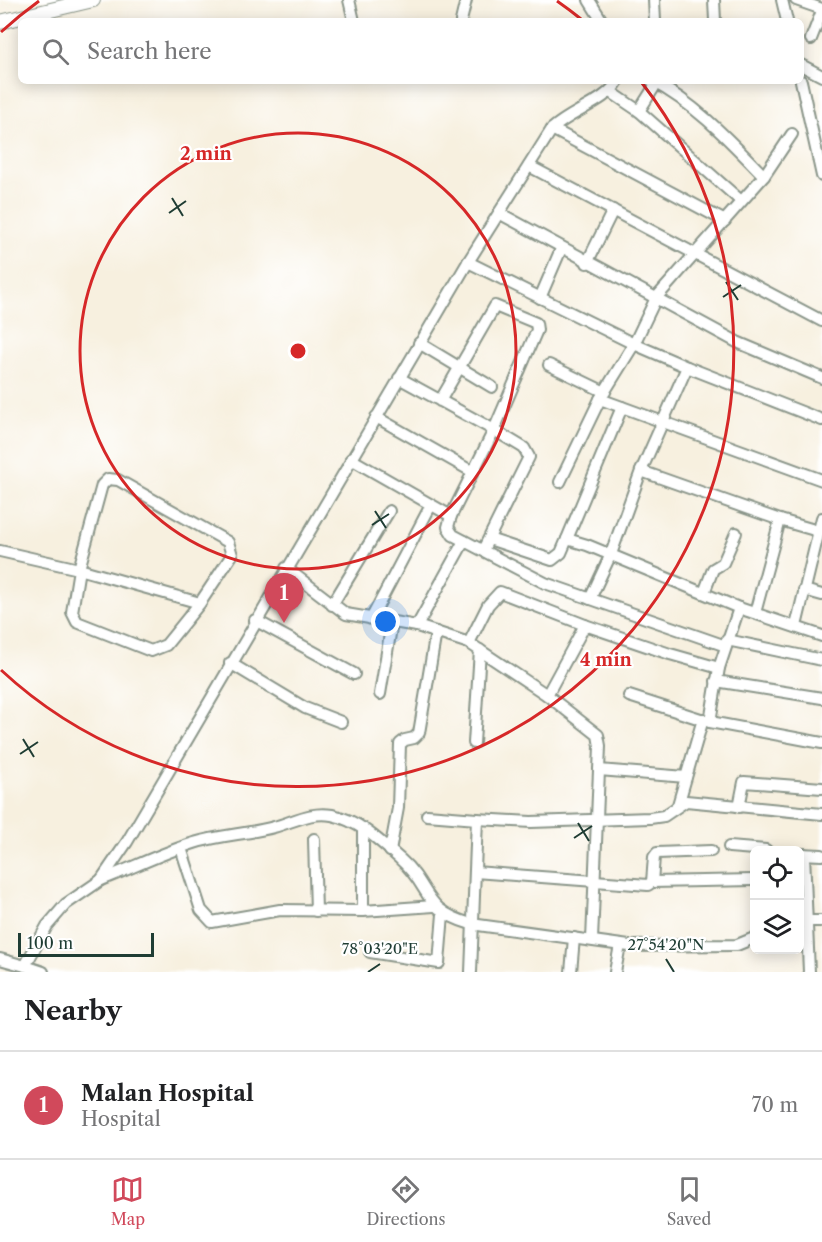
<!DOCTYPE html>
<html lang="en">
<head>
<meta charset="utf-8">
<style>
	:root { --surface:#fff; --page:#f2f2f2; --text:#202124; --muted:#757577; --line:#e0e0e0; --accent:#d1495b }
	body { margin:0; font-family:"Libre Caslon Text",serif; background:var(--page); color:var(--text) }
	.controls { position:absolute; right:18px; bottom:18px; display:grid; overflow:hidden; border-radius:9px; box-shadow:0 3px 15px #0003 }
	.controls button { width:54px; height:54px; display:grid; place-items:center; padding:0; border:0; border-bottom:2px solid var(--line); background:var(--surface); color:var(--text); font:30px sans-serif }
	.scale { position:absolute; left:18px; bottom:15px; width:136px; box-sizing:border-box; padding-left:6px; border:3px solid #1f3d34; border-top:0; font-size:16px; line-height:21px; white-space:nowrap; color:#1f3d34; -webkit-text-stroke:4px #fff; paint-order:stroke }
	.you { position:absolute; left:386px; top:622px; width:21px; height:21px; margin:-15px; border:4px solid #fff; border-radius:50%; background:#1a73e8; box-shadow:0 0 0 9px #1a73e833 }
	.badge { display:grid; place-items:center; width:39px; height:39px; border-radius:50%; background:var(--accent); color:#fff; font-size:20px; font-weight:700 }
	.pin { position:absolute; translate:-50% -50px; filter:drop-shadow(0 2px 3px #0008) }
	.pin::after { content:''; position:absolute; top:32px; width:21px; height:18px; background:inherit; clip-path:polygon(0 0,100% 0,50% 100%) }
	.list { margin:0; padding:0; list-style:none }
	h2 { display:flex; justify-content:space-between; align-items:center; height:78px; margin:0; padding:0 24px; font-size:26px }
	h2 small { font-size:20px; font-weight:400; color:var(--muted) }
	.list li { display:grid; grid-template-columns:39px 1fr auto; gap:18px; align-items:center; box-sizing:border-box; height:108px; padding:0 24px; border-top:2px solid var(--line) }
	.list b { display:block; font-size:22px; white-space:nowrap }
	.list p { margin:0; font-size:20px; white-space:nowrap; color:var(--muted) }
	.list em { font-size:20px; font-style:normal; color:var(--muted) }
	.icon { flex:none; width:33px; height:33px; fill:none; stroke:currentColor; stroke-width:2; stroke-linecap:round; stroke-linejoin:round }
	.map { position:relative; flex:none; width:822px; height:972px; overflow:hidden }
	.search { position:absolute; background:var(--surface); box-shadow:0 3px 15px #0003; left:18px; right:18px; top:18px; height:66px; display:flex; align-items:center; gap:15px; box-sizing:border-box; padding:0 21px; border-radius:9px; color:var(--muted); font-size:22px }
	.sheet { height:186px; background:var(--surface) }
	nav { display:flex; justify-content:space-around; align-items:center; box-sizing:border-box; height:84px; border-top:2px solid var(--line); background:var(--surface); font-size:16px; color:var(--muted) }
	nav a { display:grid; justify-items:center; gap:3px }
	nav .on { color:var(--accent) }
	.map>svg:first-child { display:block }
</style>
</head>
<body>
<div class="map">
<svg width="822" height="972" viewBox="0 0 822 972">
	<rect width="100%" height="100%" fill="#fff"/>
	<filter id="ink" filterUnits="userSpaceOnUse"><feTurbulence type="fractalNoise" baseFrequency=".0167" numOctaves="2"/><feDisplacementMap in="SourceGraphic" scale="12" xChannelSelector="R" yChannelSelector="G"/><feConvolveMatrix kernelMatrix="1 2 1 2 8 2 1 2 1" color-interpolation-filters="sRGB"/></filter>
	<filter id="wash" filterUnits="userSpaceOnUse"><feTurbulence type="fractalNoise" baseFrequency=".008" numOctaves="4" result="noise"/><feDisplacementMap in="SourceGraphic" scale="24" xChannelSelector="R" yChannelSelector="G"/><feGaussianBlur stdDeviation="1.35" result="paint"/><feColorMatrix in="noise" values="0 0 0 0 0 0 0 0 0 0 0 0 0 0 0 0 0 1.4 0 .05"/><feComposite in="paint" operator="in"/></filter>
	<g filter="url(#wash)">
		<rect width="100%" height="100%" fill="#f7f0df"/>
	</g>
	<g filter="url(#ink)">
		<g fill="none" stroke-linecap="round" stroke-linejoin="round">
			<g stroke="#8b968a" stroke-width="14">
				<g id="minor">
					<path d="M349,0L354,21"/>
					<path d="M589,0L602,21"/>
					<path d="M654,0L655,21"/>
					<path d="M714,0L715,21"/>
					<path d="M782,0L787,21"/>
					<path d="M796,0L822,9"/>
					<path d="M461,21L466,0"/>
					<path d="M811,39L822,11"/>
					<path d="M801,65L822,76"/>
					<path d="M652,81C696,104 730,141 764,176"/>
					<path d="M801,81L822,176"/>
					<path d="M611,92L639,111L741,201"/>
					<path d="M639,111L658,81"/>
					<path d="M552,129L725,221"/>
					<path d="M529,166L822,321"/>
					<path d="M499,213L737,342L822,378"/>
					<path d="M468,262L634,344L687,367L641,471L611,554L590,599"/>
					<path d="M587,263L613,210"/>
					<path d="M540,298L561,249"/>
					<path d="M419,343L492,387"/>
					<path d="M549,365L605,392"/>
					<path d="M687,367L822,420"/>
					<path d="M399,378L494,430L537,330L536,323L495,306L440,401"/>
					<path d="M600,399L822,480"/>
					<path d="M376,417L473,472"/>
					<path d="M351,459L451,516"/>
					<path d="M641,471L780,520L755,613"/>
					<path d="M560,482L600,399L634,344L656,298L764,176L792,134"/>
					<path d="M780,520L818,531"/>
					<path d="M489,539L552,560L561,553L567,539L587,545L739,608L822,636"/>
					<path d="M567,539L622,407"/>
					<path d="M483,550L529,457L524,448L494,430L451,516L448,527L453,535L545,583L726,646"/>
					<path d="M0,551L79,569L200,603L232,555L228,542L118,480L108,479L102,485L79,569L72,612L77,622L151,651L166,645L200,603"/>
					<path d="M286,568L346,614L417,626L469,643L547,695L598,735L600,746L592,940"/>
					<path d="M804,590L822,595"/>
					<path d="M704,593L713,569L723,563L736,533"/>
					<path d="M332,605L389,511"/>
					<path d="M371,619L431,505"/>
					<path d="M255,620L354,674"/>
					<path d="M417,626L464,541"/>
					<path d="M796,626L822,518"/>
					<path d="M727,640L822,660"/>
					<path d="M469,643L488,605L500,592L585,625L670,654L719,668"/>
					<path d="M230,663L305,708L341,722"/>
					<path d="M716,681L822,698"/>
					<path d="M380,694L392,622"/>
					<path d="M547,695L585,625"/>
					<path d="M629,696L710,722L822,743"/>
					<path d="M710,722L719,668L739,608"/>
					<path d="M474,743L480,650"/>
					<path d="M599,770L686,777"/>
					<path d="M678,805L703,719"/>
					<path d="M739,807L744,782L822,788"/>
					<path d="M427,815L477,819L471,972"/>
					<path d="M477,819L531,822L650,818L664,816L686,801L822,814"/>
					<path d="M314,839L316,911"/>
					<path d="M729,847L766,850"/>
					<path d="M181,848L201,910L212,922L280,910L363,911L434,906"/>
					<path d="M390,851L398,808L400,744L405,740L414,738L419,733L436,632"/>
					<path d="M800,854L822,855"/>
					<path d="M804,854L809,972"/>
					<path d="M475,872L648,885L652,882L654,857L657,853L711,851"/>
					<path d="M101,880C132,868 162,853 194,843C220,835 248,834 274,827C293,822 311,811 332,815C358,820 380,841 400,859C433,888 420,909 471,924L629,946L737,945L754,938"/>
					<path d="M652,882L754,880"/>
					<path d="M363,911V828"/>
					<path d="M800,921H822"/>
					<path d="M370,952L439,963L443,914"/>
					<path d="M0,959L25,966L47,926L66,904L101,880L127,842L468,262L552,129C571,111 606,102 618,81"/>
					<path d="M25,966L43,972"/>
					<path d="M571,972L574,938"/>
					<path d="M615,972L620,945"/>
				</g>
			</g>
			<g stroke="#8b968a" stroke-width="16">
				<path id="secondary" d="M0,22L93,0"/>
			</g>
			<use href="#minor" stroke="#fff" stroke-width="10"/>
			<use href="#secondary" stroke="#fff" stroke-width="14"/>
		</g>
	</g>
	<path fill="none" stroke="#1f3d34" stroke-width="2" d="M172,198L183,216M169,213L186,201M726,282L738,300M723,297L741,285M375,511L386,528M372,525L389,514M23,739L34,757M20,754L38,742M578,823L589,841M574,838L592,826M666,959L674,972M368,972L380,964"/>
	<g fill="none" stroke="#d62828" stroke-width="3">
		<circle cx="298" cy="351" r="218"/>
		<path d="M1 32A436 436 0 0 1 39 1M557 1A436 436 0 0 1 581 19M642 83A436 436 0 0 1 1 670"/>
	</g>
	<g font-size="15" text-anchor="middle" fill="#1f3d34" stroke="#fff" stroke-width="4.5" stroke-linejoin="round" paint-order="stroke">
		<text x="666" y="950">27°54'20"N</text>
		<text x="380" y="954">78°03'20"E</text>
	</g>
	<circle cx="298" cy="351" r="9" fill="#d62828" stroke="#fff" stroke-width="3"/>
	<g font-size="18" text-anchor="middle" font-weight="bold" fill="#d62828" stroke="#fff" stroke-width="4.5" stroke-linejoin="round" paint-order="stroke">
		<text x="206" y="160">2 min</text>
		<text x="606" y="666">4 min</text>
	</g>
</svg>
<div class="controls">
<button><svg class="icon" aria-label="locate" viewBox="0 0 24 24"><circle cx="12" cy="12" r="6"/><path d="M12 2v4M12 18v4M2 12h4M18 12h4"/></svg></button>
<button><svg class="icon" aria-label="layers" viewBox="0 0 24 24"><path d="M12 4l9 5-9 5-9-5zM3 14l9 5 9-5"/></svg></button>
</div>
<div class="scale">100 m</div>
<div class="you"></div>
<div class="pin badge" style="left:284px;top:623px">1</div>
<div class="search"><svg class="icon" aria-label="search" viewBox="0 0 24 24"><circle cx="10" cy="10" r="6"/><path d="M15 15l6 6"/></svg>Search here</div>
</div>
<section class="sheet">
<h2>Nearby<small></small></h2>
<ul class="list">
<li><span class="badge">1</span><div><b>Malan Hospital</b><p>Hospital</p></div><em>70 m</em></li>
</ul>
</section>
<nav>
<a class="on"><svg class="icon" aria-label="map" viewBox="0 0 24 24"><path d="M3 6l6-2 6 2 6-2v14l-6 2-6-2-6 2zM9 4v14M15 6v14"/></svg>Map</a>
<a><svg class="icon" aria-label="directions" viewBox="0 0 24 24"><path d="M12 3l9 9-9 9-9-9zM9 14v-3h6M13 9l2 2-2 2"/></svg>Directions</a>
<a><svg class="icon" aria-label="saved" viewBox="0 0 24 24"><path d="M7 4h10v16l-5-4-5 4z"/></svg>Saved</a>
</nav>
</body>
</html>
